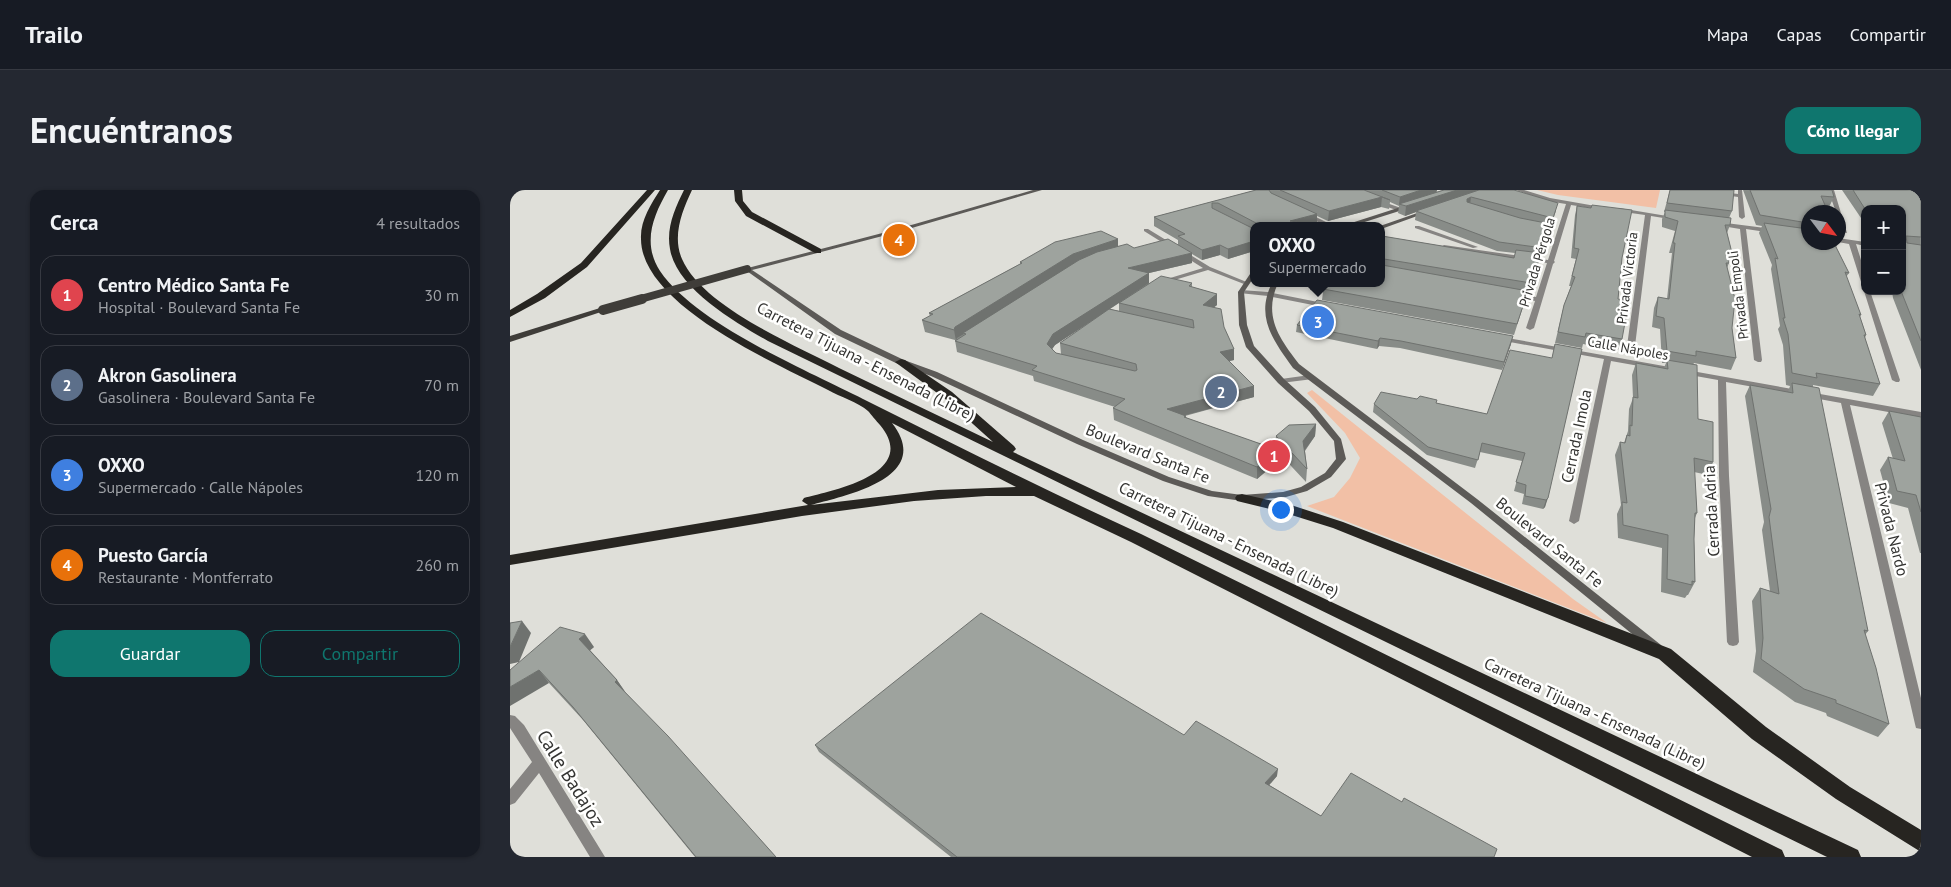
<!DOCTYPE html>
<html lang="es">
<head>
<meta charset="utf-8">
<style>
	:root { --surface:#171b24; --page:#242831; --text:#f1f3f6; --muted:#9ea1a6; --line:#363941; --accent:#0f766e }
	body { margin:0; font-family:"PT Sans",sans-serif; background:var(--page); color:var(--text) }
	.controls { position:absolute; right:15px; top:15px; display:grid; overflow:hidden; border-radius:10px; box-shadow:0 1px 4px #0004 }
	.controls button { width:45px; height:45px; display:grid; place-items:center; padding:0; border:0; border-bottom:1px solid var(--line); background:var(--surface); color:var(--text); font:25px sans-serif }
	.compass { position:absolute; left:1291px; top:15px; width:45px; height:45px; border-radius:50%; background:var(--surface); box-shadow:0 1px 4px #0004; rotate:122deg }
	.you { position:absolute; left:770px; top:319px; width:18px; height:18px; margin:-12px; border:4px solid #fff; border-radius:50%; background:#1a73e8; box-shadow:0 0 0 8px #1a73e833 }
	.badge { display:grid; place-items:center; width:32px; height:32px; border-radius:50%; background:var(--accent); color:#fff; font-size:16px; font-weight:700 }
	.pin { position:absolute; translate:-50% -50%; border:2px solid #fff; box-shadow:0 1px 5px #0006 }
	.popup { position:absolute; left:740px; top:32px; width:135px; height:65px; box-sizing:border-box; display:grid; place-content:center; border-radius:10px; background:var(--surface); filter:drop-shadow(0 1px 4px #0005); font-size:16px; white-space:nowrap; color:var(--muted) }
	.popup b { font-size:19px; color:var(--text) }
	.popup::after { content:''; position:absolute; left:50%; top:100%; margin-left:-10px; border:10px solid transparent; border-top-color:var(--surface) }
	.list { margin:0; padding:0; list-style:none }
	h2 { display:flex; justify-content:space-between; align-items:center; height:65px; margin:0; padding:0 20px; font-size:21px }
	h2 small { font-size:16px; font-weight:400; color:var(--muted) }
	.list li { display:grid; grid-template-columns:32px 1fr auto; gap:15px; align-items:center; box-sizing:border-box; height:80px; margin:0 10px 10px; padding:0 10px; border:1px solid var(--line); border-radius:15px }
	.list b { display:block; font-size:19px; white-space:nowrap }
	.list p { margin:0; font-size:16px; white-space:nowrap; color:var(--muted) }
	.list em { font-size:16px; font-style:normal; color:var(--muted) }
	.actions { display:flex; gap:10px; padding:15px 20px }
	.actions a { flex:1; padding:11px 0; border:1px solid var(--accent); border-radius:15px; text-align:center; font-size:18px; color:var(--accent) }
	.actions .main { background:var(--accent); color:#fff }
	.map { position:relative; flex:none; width:1411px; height:667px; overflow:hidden; border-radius:15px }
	header { display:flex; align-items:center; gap:30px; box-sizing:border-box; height:70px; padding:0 25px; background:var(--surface); border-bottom:1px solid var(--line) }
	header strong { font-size:24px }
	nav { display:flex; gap:28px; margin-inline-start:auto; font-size:18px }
	.intro { display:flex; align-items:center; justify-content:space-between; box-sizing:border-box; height:120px; padding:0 30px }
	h1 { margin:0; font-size:35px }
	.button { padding:12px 22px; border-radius:15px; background:var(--accent); color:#fff; font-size:18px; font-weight:700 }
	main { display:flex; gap:30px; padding:0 30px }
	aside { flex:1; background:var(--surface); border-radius:15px; box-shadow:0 1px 4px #0004 }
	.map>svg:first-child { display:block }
</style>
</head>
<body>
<header>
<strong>Trailo</strong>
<nav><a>Mapa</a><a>Capas</a><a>Compartir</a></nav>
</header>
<div class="intro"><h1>Encuéntranos</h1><a class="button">Cómo llegar</a></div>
<main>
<aside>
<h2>Cerca<small>4 resultados</small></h2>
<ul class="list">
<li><span class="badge" style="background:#e0444e">1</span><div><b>Centro Médico Santa Fe</b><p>Hospital · Boulevard Santa Fe</p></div><em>30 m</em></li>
<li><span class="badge" style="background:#5c6f8a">2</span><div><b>Akron Gasolinera</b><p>Gasolinera · Boulevard Santa Fe</p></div><em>70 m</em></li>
<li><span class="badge" style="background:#3f7fe0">3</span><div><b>OXXO</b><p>Supermercado · Calle Nápoles</p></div><em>120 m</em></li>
<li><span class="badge" style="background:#e8710a">4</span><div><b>Puesto García</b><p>Restaurante · Montferrato</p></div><em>260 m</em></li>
</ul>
<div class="actions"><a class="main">Guardar</a><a>Compartir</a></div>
</aside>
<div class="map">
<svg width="1411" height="667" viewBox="0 0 1411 667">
	<rect width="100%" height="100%" fill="#dfdfd9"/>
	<g fill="#f2c0a6">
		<path d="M1027,0H1150L1146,18L1048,5Z"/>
		<path d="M802,200L1063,409L1097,433L797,316L824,307L840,288L850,268L835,243L797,203Z"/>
	</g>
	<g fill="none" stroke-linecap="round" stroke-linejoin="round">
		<g fill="#868482" fill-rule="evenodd">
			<path d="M1006,0H1014L1040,8L1097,18L1094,20L1061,15L1044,71L1045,72L1043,74L1024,138L1020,140L1016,138L1025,111L1000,105L1003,103L1026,107L1037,73L934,59L931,57L934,55L1038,70L1056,14L1037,11Z"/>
			<path d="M1181,0H1196L1228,4V0H1232L1235,27L1232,29L1229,27L1228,7Z"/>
			<path d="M1318,0H1324L1337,43L1332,42L1328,31V22H1326Z"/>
			<path d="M868,10L891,18L892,19L889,21L866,13L865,12Z"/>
			<path d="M1109,18L1169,28L1166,30L1141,26L1125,156L1121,158L1117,156L1135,25L1107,21V19Z"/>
			<path d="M794,23H798L824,36H816L794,25Z"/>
			<path d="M1208,32L1263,39L1266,41L1263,43L1236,39L1252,170L1251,172H1248L1244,170L1230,39L1206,35V33Z"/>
			<path d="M905,36H909L968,57L963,58L905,38Z"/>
			<path d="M634,39H638L700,77L739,93L734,94L698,80L651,94H647V92L693,78L634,41Z"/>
			<path d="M1328,48L1355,52V56L1346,54L1355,83V97L1352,95L1339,54L1328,52Z"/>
			<path d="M731,100L758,102L818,114L821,116L818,118L758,106L729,103L728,102Z"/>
			<path d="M1355,100V101H1360L1390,190L1389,192H1386L1382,190L1354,101Z"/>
			<path d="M986,146L1411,222V228L1340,215L1411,508V539L1406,538L1405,534L1331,213L1216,192L1219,286L1229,452L1227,455L1223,456L1219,455L1217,452L1209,286L1208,190L1101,171L1069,331L1064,334L1059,331L1094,169L989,150L985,148Z"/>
			<path d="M800,185L804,187L803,189L771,193L767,191L771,189Z"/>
			<path d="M0,525L5,526L14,535L95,667H80L29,583L5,613L0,615V599L22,572L0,538Z"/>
		</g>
		<g fill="#5c5a57" fill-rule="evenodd">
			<path d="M523,0H532L388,42L242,80L331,140L394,170L427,182L573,250L659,287L702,301L732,305L773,302L791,297L815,283L826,269L824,251L799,221L768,193L736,157L729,135L728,102L742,81L744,80V87L734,102L737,135L744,156L774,189L805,217L831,249L836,269L821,287L797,301L776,307L732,311L698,306L653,291L567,254L421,186L388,174L325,144L234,79L384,40Z"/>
			<path d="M900,14L903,16L902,17L842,36H832Z"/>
			<path d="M916,20L921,21L874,38L872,39V36H870Z"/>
			<path d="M762,93H768C753,126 769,148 789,174L967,309L1151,455L1153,458L1151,461L1147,462L1143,461L961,313L783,178C763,150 745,127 762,93Z"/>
		</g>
		<path fill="#3f3d39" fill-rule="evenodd" d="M90,118L97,120L0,152V146Z"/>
		<g fill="#272521" fill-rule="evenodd">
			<path d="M137,0H145L77,77L35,108L0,127V120L27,104L71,73Z"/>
			<path d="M150,0H158C143,26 132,53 150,81C186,134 296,180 353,209C445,255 537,301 631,344L1272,660L1275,667H1242L621,352L524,306H476L404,311L292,326L0,375V365L298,315L292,311L294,308C325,300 410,283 370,235C366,231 361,224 358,221C348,212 330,207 318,200C267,174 131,115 131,49C130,31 141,14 150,0ZM382,233L506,297L428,300L301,315C339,305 424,287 382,233Z"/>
			<path d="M174,0H182C172,21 162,46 172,69C193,117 285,155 329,178C380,203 432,227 483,252L434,208L385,172L391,169L395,170L442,202L504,256L506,259L503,262L1348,660L1351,667H1317L258,151C226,133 166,98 160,59C156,38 165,18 174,0Z"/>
			<path d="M224,0H232L233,11L242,22L311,59V63H305L236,26L225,11Z"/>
			<path d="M732,304L781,315L833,332L1161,459L1256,537L1340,597L1411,640V662L1326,609L1242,549L1149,469L823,338L772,322L727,311L725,308L727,305Z"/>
		</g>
		<path stroke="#3f3d39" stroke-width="8" d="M127,110L237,79"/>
		<path stroke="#3f3d39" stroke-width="10" d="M93,120L132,109"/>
	</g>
	<g fill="#888c88" fill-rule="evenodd">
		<path d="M746,0H927L926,2L933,0H932H1004L1046,21L1018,104H1017L1004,145L812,110L813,102L800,100V93H872V46L1004,68L1005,63L987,61L905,30L906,22L895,26L888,23L889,16L880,12L879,19L871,17L818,31L807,26V34L798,36H744V61L718,69L710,65L692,70L682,64V73L639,83V93H682V97L707,104V115L704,117L724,159V170L719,171L744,196V207L675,226L677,228L765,259L766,246L806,234L805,246L795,261L797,279L796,292L768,262L767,272L747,289L604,230L603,218L605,217L524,191L523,186L447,162L445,150L415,142L412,130L420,126L419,123L510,74V72L608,49V56L624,58L668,55V50L644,36V27ZM609,113V121L600,119ZM590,126L550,153L551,164L546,163L542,159L545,155Z"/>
		<path d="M1160,0L1222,21L1219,28L1220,35L1217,43L1222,63L1219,70V73L1217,78L1222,138L1226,168L1221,180L1184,173L1183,175L1188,229L1203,272L1198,285L1184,282L1187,323L1185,328L1184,349L1185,392L1178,405H1177L1175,408L1151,402L1152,358L1108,348L1107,324L1111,315L1105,265L1110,252L1114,253L1118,241L1119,219L1123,208L1122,185L1126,173L1154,178L1156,173H1152L1150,139L1142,137L1144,118L1148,107L1157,109L1162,63H1159L1165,41L1152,37V29L1155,22H1154Z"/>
		<path d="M1233,0H1322L1324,7L1319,17L1315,16L1298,22V52L1326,57L1339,83L1336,87L1351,125L1350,127L1356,145L1355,148L1370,194L1363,206L1303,195V197L1358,441L1355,445L1379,534L1368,547L1317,526L1316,523L1285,512L1243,482L1246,461L1242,411L1250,398L1260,401L1252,340L1254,332L1235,206L1240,195L1278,202L1280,196L1276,195L1273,155L1268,139L1270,136L1261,79L1262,75L1249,43L1252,36L1246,35Z"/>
		<path d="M1332,0H1411V180L1383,108L1382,101H1392V19H1355V38L1351,28Z"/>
		<path d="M1067,16L1112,68L1108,109L1112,149L1108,160L1073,154L1072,158L1045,153L1054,115L1061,96H1059L1066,69L1061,68L1065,25Z"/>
		<path d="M787,135L1001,154L992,180L890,158L869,156L867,159L786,142Z"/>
		<path d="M1045,154L1072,159L1035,317L1033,319L1012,314L1014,304L1004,301L1012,271L970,262L965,278L917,265L863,222L864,214L926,213L977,224L1042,168Z"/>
		<path d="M1379,221L1411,227V363H1410L1398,318L1379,313L1370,280L1378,267L1383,269L1372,233Z"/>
		<path d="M21,443L9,472L84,457L80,460L107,490L115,502L266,667H185L73,530L39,493L9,472Z"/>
		<path d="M674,545L767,586L759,595L811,626L984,667H441L309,562L305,555Z"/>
	</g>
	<g fill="#6f726f">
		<path d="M911,0H927L926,4L889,14L890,7Z"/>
		<path d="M947,0H972L906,21V22L895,26L896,16Z"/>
		<path d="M872,7L871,17L818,31L819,21Z"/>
		<path d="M961,7L960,15L955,17L957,9Z"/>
		<path d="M807,24V34L798,36H776L780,31Z"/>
		<path d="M1041,34L1039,43L1030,67Z"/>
		<path d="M744,45V61L718,69V59Z"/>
		<path d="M608,49V59L453,143L454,144L447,148L446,151L444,140L445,137L563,64Z"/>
		<path d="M710,55V65L692,70V60Z"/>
		<path d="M682,63V73L639,83V93L545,155L538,165L537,154L543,144L618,78Z"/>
		<path d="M1031,63L1028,74L1018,104L1021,93Z"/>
		<path d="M707,104V115L693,126V115Z"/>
		<path d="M1003,146L1001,154L992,180L994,172Z"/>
		<path d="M870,148L869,156L867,159L868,151Z"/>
		<path d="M724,159V170L710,173V162Z"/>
		<path d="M744,196V207L657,230V219Z"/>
		<path d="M806,234L805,246L792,264L793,251Z"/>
		<path d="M768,260L767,272L747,289V277Z"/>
		<path d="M1038,308L1035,317L1033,319L1036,310Z"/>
		<path d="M12,431L21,443L9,472L0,474V457Z"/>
		<path d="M75,444L84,457L78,462L69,449Z"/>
		<path d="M29,480L39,493L0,516V497Z"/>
		<path d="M107,490L116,503L105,492Z"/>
		<path d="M768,579L767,586L755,600V593Z"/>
	</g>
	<g fill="#9ea39e" stroke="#6f726f">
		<path d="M746,0H759L761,3L807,24L780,31L788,32L776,36H746V33L708,13H702V18L744,39V45L743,46H744V51L718,59L710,55L692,60L668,46L675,44L644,27Z"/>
		<path d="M770,0H854L880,10L872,7L819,21Z"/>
		<path d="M872,0H911L890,7Z"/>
		<path d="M934,0H947L896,16L889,14Z"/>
		<path d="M969,0H1004L1048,13L1043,28L961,7L957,9V12L1010,28L1041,34L1033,58L989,52L906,21Z"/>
		<path d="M1160,0H1224L1222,21L1157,13Z"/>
		<path d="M1240,0H1322L1324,7L1311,6L1318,22H1298V33L1250,25Z"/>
		<path d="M1343,0H1411V47L1396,46L1397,53L1411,55V151L1391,101H1392V19H1355Z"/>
		<path d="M1082,15L1122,20L1112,68L1108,109L1119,111L1112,149L1076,143L1075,147L1048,142L1054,115L1065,87L1062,86L1069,59L1064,58L1067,16L1081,18Z"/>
		<path d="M1155,20L1221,28L1220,35H1215L1222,63L1218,62L1219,73H1216L1225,109L1222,138L1226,168L1186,161V166L1157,161L1154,128L1146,126L1148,107L1159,109L1165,53H1163L1168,31L1155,27Z"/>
		<path d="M1254,33L1298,39V52H1325L1326,57L1339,83L1335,82L1351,125L1349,124L1356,145H1354L1370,194L1306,183L1307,188L1282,183L1278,144L1273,128H1275L1265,68L1268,69Z"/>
		<path d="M591,41L608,49L563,64L445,137L444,140L412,130L423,124L419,123L512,73L510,72L545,52Z"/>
		<path d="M872,46L1004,68L1006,60L1031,63L1021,93L874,69L872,74Z"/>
		<path d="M658,49L682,63L618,78L639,83L543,144L537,154L546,163L625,181L627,180L626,174L550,153L599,119L684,138L683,130L609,113L651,86L682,93L679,96L707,104L693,115L711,119L714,137L724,159L710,162L744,196L657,219L676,226L674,227L768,260L747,277L603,218L615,209L522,180L527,176L445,151L456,144L453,143L569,70L587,62L617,54L624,58Z"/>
		<path d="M872,75L1018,101L1007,134L813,99L818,93H872Z"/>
		<path d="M807,110L1003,146L994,172L891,151L870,148L868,151L787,135Z"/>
		<path d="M1045,154L1072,159L1038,308L1036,310L1015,306L1016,295L1006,292L1015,263L972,253L968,270L918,257L864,214L871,202L907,209L910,206L927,210L926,213L977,224L1000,160L1042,168Z"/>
		<path d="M1157,170L1187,175L1188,229L1203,232V272L1184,268L1187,323H1185L1184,349L1185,392L1182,391V395L1157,389L1158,345L1113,335L1112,312L1117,313L1110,252L1115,253L1117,245L1120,246V235L1122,236L1123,207L1128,208L1126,173L1158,179Z"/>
		<path d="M1282,193L1309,198L1358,441L1354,440L1366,478L1379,534L1326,513V510L1294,499L1251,469L1253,448L1250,398L1269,404L1259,327L1261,319L1240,195L1283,203Z"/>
		<path d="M1379,221L1411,227V322L1406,305L1387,301L1378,267L1395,271Z"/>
		<path d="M806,234L793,251L797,279L766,246L779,235Z"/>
		<path d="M471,423L674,545L686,531L768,579L755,593L811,626L841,583L892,612L894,608L987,659L984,667H447L305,555Z"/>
		<path d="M12,431L0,457V433Z"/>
		<path d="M50,437L75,444L69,449L107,490L105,492L158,546L266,667H186L63,517L29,480L0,497V480Z"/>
	</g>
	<g text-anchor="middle" stroke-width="5" stroke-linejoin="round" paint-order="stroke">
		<g font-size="14" fill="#343432" stroke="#fffffe">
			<text transform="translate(1027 72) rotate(-73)" y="5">Privada Pérgola</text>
			<text transform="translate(1117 88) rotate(-83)" y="5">Privada Victoria</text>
			<text transform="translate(1228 105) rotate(-97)" y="5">Privada Empoli</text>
			<text transform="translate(1118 158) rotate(10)" y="5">Calle Nápoles</text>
		</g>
		<g font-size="16" fill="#343432" stroke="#fffffe">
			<text transform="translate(356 171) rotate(27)" y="6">Carretera Tijuana - Ensenada (Libre)</text>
			<text transform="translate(1066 246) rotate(-78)" y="6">Cerrada Imola</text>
			<text transform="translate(638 263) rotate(22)" y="6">Boulevard Santa Fe</text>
			<text transform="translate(1201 321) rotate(-93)" y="6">Cerrada Adria</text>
			<text transform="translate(1382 339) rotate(76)" y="6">Privada Nardo</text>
			<text transform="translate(719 349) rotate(26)" y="6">Carretera Tijuana - Ensenada (Libre)</text>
			<text transform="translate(1040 352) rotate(39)" y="6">Boulevard Santa Fe</text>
			<text transform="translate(1085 523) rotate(25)" y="6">Carretera Tijuana - Ensenada (Libre)</text>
		</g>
		<g font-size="19" fill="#343432" stroke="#fffffe">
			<text transform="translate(61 588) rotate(58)" y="7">Calle Badajoz</text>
		</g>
	</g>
</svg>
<div class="controls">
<button>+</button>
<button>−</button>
</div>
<svg class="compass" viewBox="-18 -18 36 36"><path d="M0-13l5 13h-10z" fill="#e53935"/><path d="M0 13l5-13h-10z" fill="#9ea1a6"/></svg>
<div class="you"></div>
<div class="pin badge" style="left:764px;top:266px;background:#e0444e">1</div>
<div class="pin badge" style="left:711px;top:202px;background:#5c6f8a">2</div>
<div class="pin badge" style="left:808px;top:132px;background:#3f7fe0">3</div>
<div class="popup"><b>OXXO</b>Supermercado</div>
<div class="pin badge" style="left:389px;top:50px;background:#e8710a">4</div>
</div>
</main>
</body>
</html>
